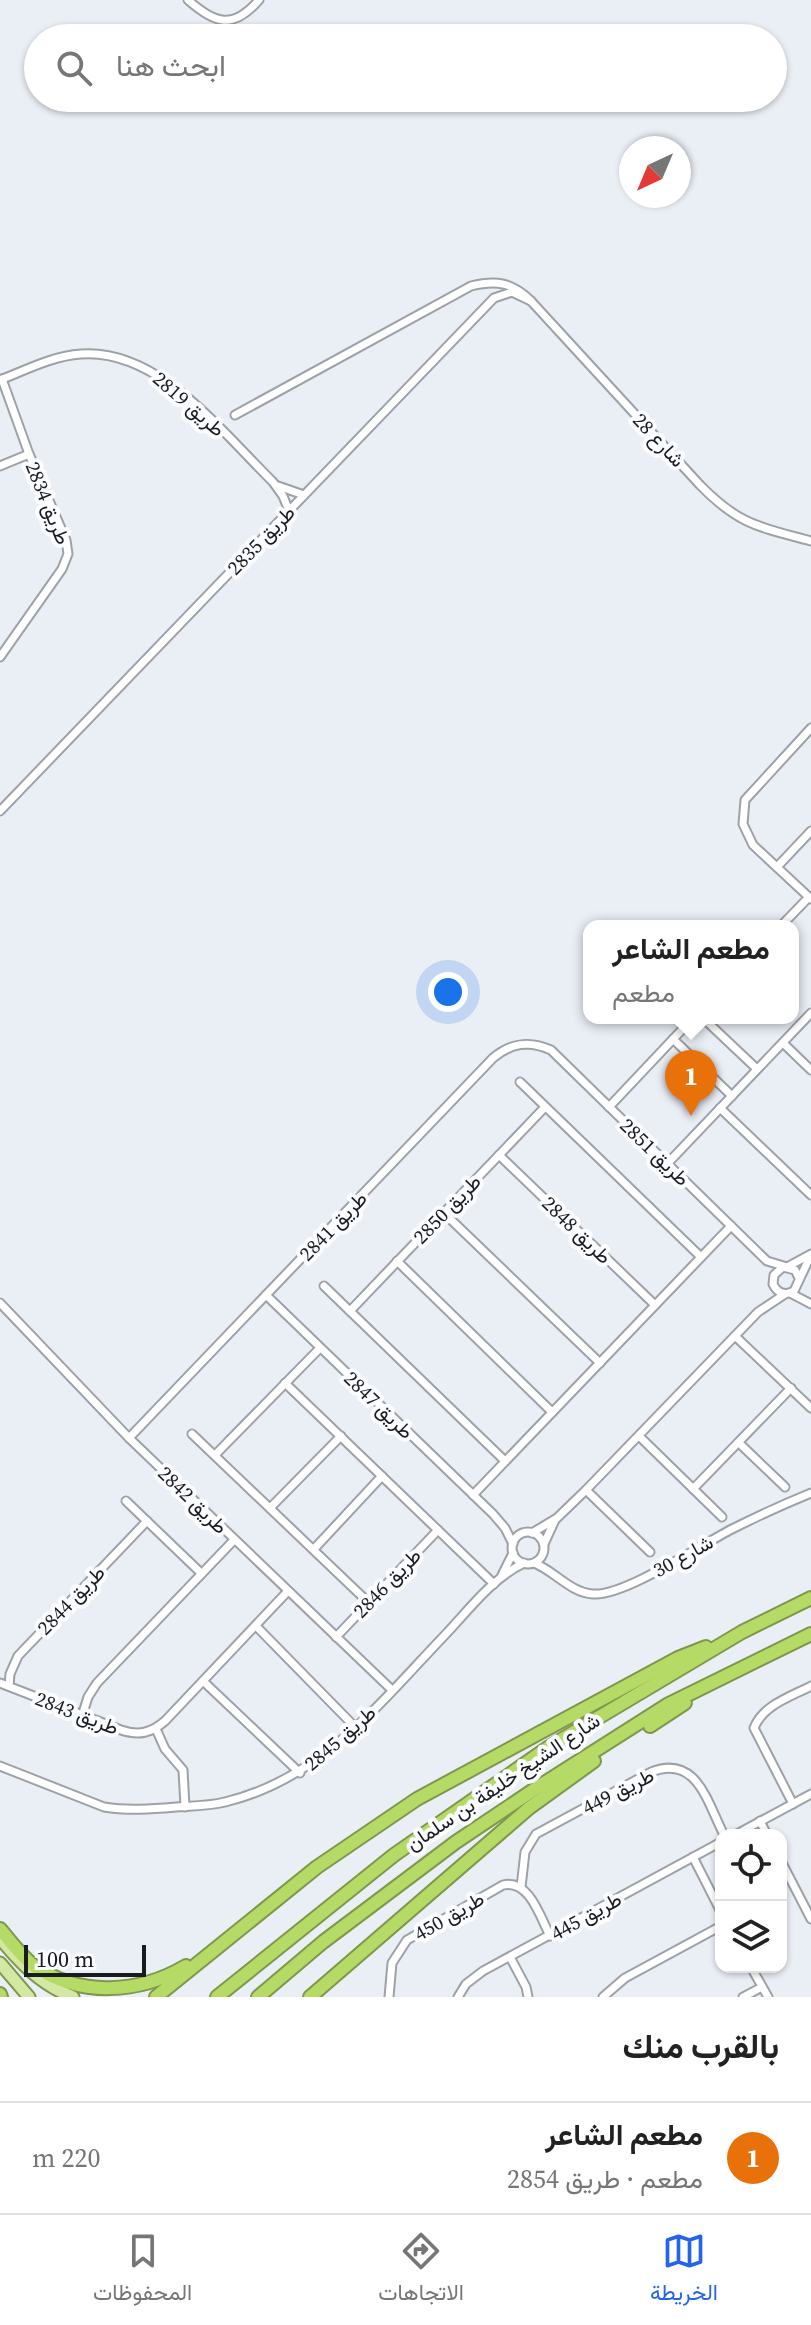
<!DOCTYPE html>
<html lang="ar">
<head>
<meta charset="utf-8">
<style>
	:root { --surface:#fff; --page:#f2f2f2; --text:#222; --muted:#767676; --line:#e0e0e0; --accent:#2563eb }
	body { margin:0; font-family:"Source Serif 4",Vazirmatn,serif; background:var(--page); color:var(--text); direction:rtl }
	.controls { position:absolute; right:24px; bottom:24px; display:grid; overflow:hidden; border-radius:16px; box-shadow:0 2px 6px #0004 }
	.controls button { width:72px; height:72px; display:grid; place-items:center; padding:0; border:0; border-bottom:2px solid var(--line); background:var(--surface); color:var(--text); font:40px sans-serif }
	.compass { position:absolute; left:619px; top:136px; width:72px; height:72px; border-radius:50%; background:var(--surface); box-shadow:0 2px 6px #0004; rotate:224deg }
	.scale { position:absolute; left:24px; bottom:20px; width:122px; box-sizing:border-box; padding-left:8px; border:4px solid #191b1d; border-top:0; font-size:22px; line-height:28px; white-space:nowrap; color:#191b1d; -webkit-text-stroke:6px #fafcff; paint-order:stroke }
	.you { position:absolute; left:448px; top:992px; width:28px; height:28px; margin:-20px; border:6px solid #fff; border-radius:50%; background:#1a73e8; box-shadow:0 0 0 12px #1a73e833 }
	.badge { display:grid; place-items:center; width:52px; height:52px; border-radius:50%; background:var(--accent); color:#fff; font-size:26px; font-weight:700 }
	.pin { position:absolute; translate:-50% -66px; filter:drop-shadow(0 2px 4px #0008) }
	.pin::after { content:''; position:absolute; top:42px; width:28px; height:24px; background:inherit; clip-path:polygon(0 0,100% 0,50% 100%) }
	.popup { position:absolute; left:583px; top:920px; width:216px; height:104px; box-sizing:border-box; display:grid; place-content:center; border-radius:16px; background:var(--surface); filter:drop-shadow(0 2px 6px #0005); font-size:26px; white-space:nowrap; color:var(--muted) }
	.popup b { font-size:30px; color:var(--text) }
	.popup::after { content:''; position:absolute; left:50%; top:100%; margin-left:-16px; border:16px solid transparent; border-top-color:var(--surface) }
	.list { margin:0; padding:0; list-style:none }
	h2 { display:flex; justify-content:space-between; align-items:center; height:104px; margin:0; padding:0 32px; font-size:34px }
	h2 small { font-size:26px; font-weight:400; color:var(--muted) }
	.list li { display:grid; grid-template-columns:52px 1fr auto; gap:24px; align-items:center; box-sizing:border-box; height:112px; padding:0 32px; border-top:2px solid var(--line) }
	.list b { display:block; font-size:30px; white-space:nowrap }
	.list p { margin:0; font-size:26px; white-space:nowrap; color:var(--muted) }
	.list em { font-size:26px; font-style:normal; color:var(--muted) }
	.icon { flex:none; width:44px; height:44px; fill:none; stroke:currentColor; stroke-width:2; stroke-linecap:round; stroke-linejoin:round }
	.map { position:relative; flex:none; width:811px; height:1997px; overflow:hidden; direction:ltr }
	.search { position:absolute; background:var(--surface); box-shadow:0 2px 6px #0004; left:24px; right:24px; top:24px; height:88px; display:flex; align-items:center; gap:20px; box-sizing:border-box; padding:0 28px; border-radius:44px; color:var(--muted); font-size:30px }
	.sheet { height:216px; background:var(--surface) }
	nav { display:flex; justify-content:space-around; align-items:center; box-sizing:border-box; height:112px; border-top:2px solid var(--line); background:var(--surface); font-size:22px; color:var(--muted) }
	nav a { display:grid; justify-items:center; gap:4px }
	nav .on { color:var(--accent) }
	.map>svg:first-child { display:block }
</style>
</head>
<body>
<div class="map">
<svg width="811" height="1997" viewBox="0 0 811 1997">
	<rect width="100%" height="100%" fill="#eaeff6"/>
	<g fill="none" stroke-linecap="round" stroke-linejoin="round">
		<g stroke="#9da2a8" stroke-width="11">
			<g id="minor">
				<path d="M188,0C215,24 233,30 259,0"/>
				<path d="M0,380C26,370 52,356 81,354C158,348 222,432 273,482L283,496L289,511"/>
				<path d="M235,415L471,286C496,280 512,282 531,301L700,485C739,525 759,527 811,541"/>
				<path d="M0,466L29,454"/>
				<path d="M278,486L304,495"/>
				<path d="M0,657L62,569L68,554L66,540L29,454L2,379"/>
				<path d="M811,728L745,800L743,824L753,845L811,899"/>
				<path d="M0,811L494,298L512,292L531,301"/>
				<path d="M777,867L811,831"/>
				<path d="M781,926L809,897"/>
				<path d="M703,1018L757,1069"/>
				<path d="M673,1039L732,1096"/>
				<path d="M783,1043L811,1070"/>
				<path d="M520,1082L701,1257"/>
				<path d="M609,1107L693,1018"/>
				<path d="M720,1108L811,1195"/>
				<path d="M499,1155L655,1305"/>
				<path d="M667,1164L811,1013"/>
				<path d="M444,1213L600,1363"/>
				<path d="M397,1261L552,1412"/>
				<path d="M799,1278L795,1270L783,1267L774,1275L773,1284C777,1293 785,1296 794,1291L809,1259"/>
				<path d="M324,1286L505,1461"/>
				<path d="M790,1293L811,1304"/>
				<path d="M266,1295L493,1514L505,1528L513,1544"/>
				<path d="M0,1303L129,1438L392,1690"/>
				<path d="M350,1311L545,1107"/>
				<path d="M735,1336L811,1408"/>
				<path d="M285,1383L494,1584"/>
				<path d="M192,1434L369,1603"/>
				<path d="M639,1436L722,1517"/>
				<path d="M129,1438L493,1058C511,1043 529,1040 551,1050L767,1261L787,1267L811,1254"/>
				<path d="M739,1443L785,1487"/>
				<path d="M215,1455L320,1348"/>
				<path d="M693,1489L791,1388"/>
				<path d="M586,1490L650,1552"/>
				<path d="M473,1495L731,1226"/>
				<path d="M126,1501L201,1573"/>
				<path d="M270,1508L341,1436"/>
				<circle cx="528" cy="1548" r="16"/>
				<path d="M532,1533L557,1518L586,1490L758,1312L785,1294"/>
				<path d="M544,1544L555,1520"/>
				<path d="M314,1549L382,1476"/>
				<path d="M534,1563C555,1571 569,1592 593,1594C623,1597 701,1545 732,1529C758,1516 784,1504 811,1493"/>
				<path d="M502,1575L513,1553"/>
				<path d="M256,1626L356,1728"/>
				<path d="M336,1637L438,1530"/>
				<path d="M203,1681L300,1773"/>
				<path d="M0,1683L121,1730C139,1736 151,1733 165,1721L288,1591"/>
				<path d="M9,1686L10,1674L18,1656L147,1521"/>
				<path d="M82,1716L88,1697L97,1683L234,1540"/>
				<path d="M156,1729L165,1749L183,1770L185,1807"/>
				<path d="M0,1766L104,1807C128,1811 152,1809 176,1807C192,1806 209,1806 225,1802C321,1779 379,1704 444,1636C468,1611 492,1578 524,1563"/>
				<path d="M793,1804L754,1728C763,1705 790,1697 811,1686"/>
				<path d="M760,1821L767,1835"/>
				<path d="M735,1835L811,1794"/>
				<path d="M693,1857L721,1912"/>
				<path d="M781,1861L811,1919"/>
				<path d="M521,1887L525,1852L536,1834L651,1772C697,1754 707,1802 724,1835"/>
				<path d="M510,1957L526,1987L528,1997"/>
				<path d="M751,1967L768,1997"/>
				<path d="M389,1997L392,1963L407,1940L503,1885C529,1879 540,1916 550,1936"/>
				<path d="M458,1997L466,1984L483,1971L721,1842"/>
				<path d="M603,1997L625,1978L721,1926"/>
				<path d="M743,1997L762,1987"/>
			</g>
		</g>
		<g stroke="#7f974c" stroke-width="15">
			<g id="primary">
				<path d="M0,1938C21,1964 42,1985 73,1997"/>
				<path d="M0,1963L29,1997"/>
			</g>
		</g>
		<g stroke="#7f974c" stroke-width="16">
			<g id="motorway">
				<path d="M650,1726L685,1703"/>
				<path d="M0,1929C11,1942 21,1956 34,1966C80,1997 139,1994 186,1966"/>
				<path d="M0,1994L1,1997"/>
				<path d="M156,1997L317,1867L417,1799L678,1658L706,1647"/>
				<path d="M217,1997L394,1855L549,1747L742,1632L811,1598"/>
				<path d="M258,1997L323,1942L456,1842L535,1789L667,1705L811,1634"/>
				<path d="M310,1997L529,1808L594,1761"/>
			</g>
		</g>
		<use href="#minor" stroke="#fff" stroke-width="7"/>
		<use href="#primary" stroke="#d3e9a3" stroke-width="11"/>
		<use href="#motorway" stroke="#b6da66" stroke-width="12"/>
	</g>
	<g text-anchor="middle" stroke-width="8" stroke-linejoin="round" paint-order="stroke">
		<g font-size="20" fill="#191b1d" stroke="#fafcff">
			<text transform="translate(189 404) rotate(41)" y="7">طريق 2819</text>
			<text transform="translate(659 440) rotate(47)" y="7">شارع 28</text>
			<text transform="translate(48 503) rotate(68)" y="7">طريق 2834</text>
			<text transform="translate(261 540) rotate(-46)" y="7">طريق 2835</text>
			<text transform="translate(655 1152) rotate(44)" y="7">طريق 2851</text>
			<text transform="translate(447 1209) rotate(-46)" y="7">طريق 2850</text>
			<text transform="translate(333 1226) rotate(-46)" y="7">طريق 2841</text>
			<text transform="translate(577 1230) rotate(44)" y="7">طريق 2848</text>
			<text transform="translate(379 1405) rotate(44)" y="7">طريق 2847</text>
			<text transform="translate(193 1500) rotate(44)" y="7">طريق 2842</text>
			<text transform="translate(683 1556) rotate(-29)" y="7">شارع 30</text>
			<text transform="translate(387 1583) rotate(-46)" y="7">طريق 2846</text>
			<text transform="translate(71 1600) rotate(-46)" y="7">طريق 2844</text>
			<text transform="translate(77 1713) rotate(21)" y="7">طريق 2843</text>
			<text transform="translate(340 1738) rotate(-41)" y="7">طريق 2845</text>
			<text transform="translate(503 1782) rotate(-34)" y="7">شارع الشيخ خليفة بن سلمان</text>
			<text transform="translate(618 1791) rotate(-27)" y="7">طريق 449</text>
			<text transform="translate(449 1916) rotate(-30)" y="7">طريق 450</text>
			<text transform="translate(586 1916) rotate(-29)" y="7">طريق 445</text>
		</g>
	</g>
</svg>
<div class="controls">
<button><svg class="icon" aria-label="locate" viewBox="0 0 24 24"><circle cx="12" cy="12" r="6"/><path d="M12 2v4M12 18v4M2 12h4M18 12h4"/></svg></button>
<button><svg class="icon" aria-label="layers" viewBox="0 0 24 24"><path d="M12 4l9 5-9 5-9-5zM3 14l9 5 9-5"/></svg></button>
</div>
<svg class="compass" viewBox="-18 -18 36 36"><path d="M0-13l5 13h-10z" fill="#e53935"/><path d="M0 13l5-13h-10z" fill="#767676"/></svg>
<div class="scale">100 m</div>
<div class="you"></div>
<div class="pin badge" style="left:691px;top:1116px;background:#e8710a">1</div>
<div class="popup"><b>مطعم الشاعر</b>مطعم</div>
<div class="search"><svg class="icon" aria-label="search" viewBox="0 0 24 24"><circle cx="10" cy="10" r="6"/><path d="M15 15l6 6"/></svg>ابحث هنا</div>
</div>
<section class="sheet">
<h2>بالقرب منك<small></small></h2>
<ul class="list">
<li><span class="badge" style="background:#e8710a">1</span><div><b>مطعم الشاعر</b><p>مطعم · طريق 2854</p></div><em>220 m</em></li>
</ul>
</section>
<nav>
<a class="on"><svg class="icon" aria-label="map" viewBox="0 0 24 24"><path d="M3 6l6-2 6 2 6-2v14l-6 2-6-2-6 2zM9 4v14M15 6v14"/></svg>الخريطة</a>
<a><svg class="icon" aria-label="directions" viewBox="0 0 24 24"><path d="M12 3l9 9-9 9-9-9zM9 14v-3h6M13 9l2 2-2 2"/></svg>الاتجاهات</a>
<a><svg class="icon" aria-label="saved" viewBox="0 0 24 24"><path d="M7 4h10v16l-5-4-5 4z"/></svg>المحفوظات</a>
</nav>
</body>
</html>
